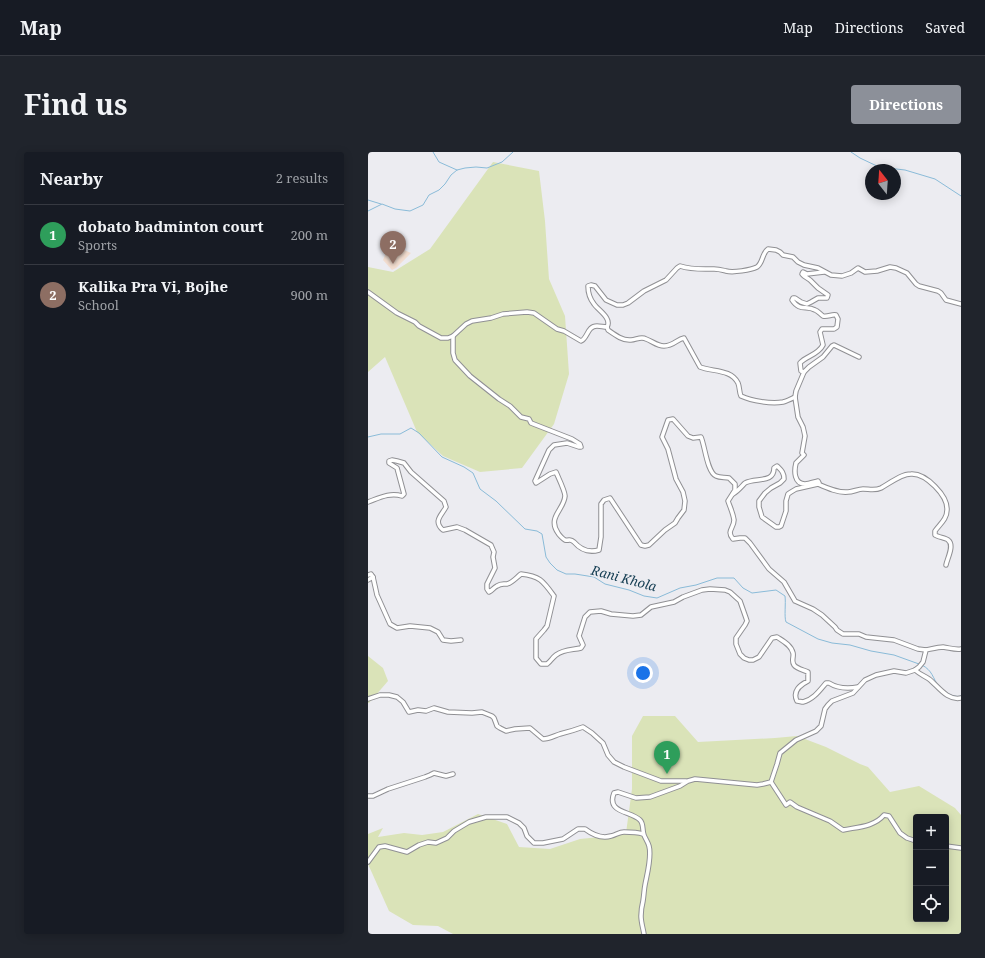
<!DOCTYPE html>
<html lang="en">
<head>
<meta charset="utf-8">
<style>
	:root { --surface:#171b24; --page:#20242c; --text:#f1f3f6; --muted:#9ea1a6; --line:#363941; --accent:#8c9099 }
	body { margin:0; font-family:"Noto Serif",serif; background:var(--page); color:var(--text) }
	.controls { position:absolute; right:12px; bottom:12px; display:grid; overflow:hidden; border-radius:4px; box-shadow:0 2px 10px #0003 }
	.controls button { width:36px; height:36px; display:grid; place-items:center; padding:0; border:0; border-bottom:1px solid var(--line); background:var(--surface); color:var(--text); font:20px sans-serif }
	.compass { position:absolute; left:497px; top:12px; width:36px; height:36px; border-radius:50%; background:var(--surface); box-shadow:0 2px 10px #0003; rotate:343deg }
	.you { position:absolute; left:275px; top:521px; width:14px; height:14px; margin:-10px; border:3px solid #fff; border-radius:50%; background:#1a73e8; box-shadow:0 0 0 6px #1a73e833 }
	.badge { display:grid; place-items:center; width:26px; height:26px; border-radius:50%; background:var(--accent); color:#fff; font-size:13px; font-weight:700 }
	.pin { position:absolute; translate:-50% -33px; filter:drop-shadow(0 1px 2px #0008) }
	.pin::after { content:''; position:absolute; top:21px; width:14px; height:12px; background:inherit; clip-path:polygon(0 0,100% 0,50% 100%) }
	.list { margin:0; padding:0; list-style:none }
	h2 { display:flex; justify-content:space-between; align-items:center; height:52px; margin:0; padding:0 16px; font-size:17px }
	h2 small { font-size:13px; font-weight:400; color:var(--muted) }
	.list li { display:grid; grid-template-columns:26px 1fr auto; gap:12px; align-items:center; box-sizing:border-box; height:60px; padding:0 16px; border-top:1px solid var(--line) }
	.list b { display:block; font-size:15px; white-space:nowrap }
	.list p { margin:0; font-size:13px; white-space:nowrap; color:var(--muted) }
	.list em { font-size:13px; font-style:normal; color:var(--muted) }
	.icon { flex:none; width:22px; height:22px; fill:none; stroke:currentColor; stroke-width:2; stroke-linecap:round; stroke-linejoin:round }
	.map { position:relative; flex:none; width:593px; height:782px; overflow:hidden; border-radius:4px }
	header { display:flex; align-items:center; gap:24px; box-sizing:border-box; height:56px; padding:0 20px; background:var(--surface); border-bottom:1px solid var(--line) }
	header strong { font-size:19px }
	nav { display:flex; gap:22px; margin-inline-start:auto; font-size:14px }
	.intro { display:flex; align-items:center; justify-content:space-between; box-sizing:border-box; height:96px; padding:0 24px }
	h1 { margin:0; font-size:28px }
	.button { padding:10px 18px; border-radius:4px; background:var(--accent); color:#fff; font-size:14px; font-weight:700 }
	main { display:flex; gap:24px; padding:0 24px }
	aside { flex:1; background:var(--surface); border-radius:4px; box-shadow:0 2px 10px #0003 }
	.map>svg:first-child { display:block }
</style>
</head>
<body>
<header>
<strong>Map</strong>
<nav><a>Map</a><a>Directions</a><a>Saved</a></nav>
</header>
<div class="intro"><h1>Find us</h1><a class="button">Directions</a></div>
<main>
<aside>
<h2>Nearby<small>2 results</small></h2>
<ul class="list">
<li><span class="badge" style="background:#2e9e5b">1</span><div><b>dobato badminton court</b><p>Sports</p></div><em>200 m</em></li>
<li><span class="badge" style="background:#8d6e63">2</span><div><b>Kalika Pra Vi, Bojhe</b><p>School</p></div><em>900 m</em></li>
</ul>
</aside>
<div class="map">
<svg width="593" height="782" viewBox="0 0 593 782">
	<rect width="100%" height="100%" fill="#ececf1"/>
	<path fill="#f3ded0" d="M36,98L43,101L28,116L24,118L15,108L18,101L28,100Z"/>
	<g fill="#dae3b8" fill-rule="evenodd">
		<path d="M125,10L171,19L177,69L181,127L197,164L201,222L186,272L154,316L112,320L75,304L49,280L17,205L0,220V115L25,120L62,97Z"/>
		<path d="M0,504L15,516L20,529L1,551H0Z"/>
		<path d="M275,564H307L330,590L407,586L429,584L458,595L492,612L500,615L522,640L551,634L587,656L593,663V782H85L70,774L45,773L21,759L0,712V682L15,676L10,685L36,681L54,683L75,680L110,662L139,672L151,695L182,697L212,687L232,685L258,681L264,637V584ZM548,665H578V767H548Z"/>
	</g>
	<g fill="none" stroke-linecap="round" stroke-linejoin="round">
		<g stroke="#8abbd8" stroke-width="1">
			<path d="M65,0L71,10L89,18"/>
			<path d="M483,0L492,6L511,15L537,18L567,27L593,44"/>
			<path d="M0,48L13,52"/>
			<path d="M0,59L14,52L27,57L42,59L55,53L61,43L71,38L77,32L83,23L89,18L97,16L108,15L119,16L134,10L145,0"/>
			<path d="M0,285L13,282H32L43,276L51,281L74,305L96,315L105,321L112,337L128,349L157,377L169,379L174,382L178,405L182,411L189,418L198,422H207L226,425L237,432L261,438L276,444L289,446L312,436L328,433L349,426H366L375,436L384,441L408,438L417,444C418,451 416,465 418,470L450,487L464,491L482,493L503,499L526,503L551,512"/>
			<path d="M554,513C565,519 564,525 571,535"/>
			<path d="M575,538C580,542 587,546 593,544"/>
		</g>
		<g stroke="#909094" stroke-width="5.5">
			<g id="minor">
				<path d="M0,140L29,161L47,170L51,174L73,186H80L85,184L98,172L104,169L123,166L135,162L159,160L166,161L189,177L196,179L213,189C220,186 219,174 229,174C232,174 236,175 239,175L240,178C247,183 255,189 263,188C268,188 273,184 278,187C284,189 289,194 296,194C306,194 309,187 316,186L332,215C345,220 363,217 370,231C372,236 371,240 373,244C384,249 403,252 415,250C419,249 423,247 427,245"/>
				<path d="M239,175C244,166 231,159 226,152C222,147 220,141 220,134L223,133L227,134L238,148L249,153H255L260,151L276,139L298,128L309,116L312,114C324,118 335,117 346,117C351,117 354,118 358,119C365,121 383,118 389,115C395,111 394,101 400,97L408,98L412,100L415,103L425,105L430,110L436,113L450,116L463,123L474,124L483,121L490,116L497,120L509,119L522,115L528,116L539,121L548,132L551,134L570,139L573,141L578,148L593,152"/>
				<path d="M85,184V201L87,208L102,224L131,247L142,254L153,265L161,267L163,271L204,287L212,292L213,295H211L199,291L186,293L181,298L167,329L168,331L182,322L188,320C190,325 197,339 197,344C196,358 179,365 190,381C191,383 195,387 197,388C202,389 202,386 206,390C213,398 221,401 231,398L233,385V352L236,348L242,346L273,393L277,394L281,393L297,378L307,371L310,366L316,358L317,349L315,340L308,327L300,297L294,285L300,268L305,267L320,284L325,286L333,285C337,294 339,320 348,324C352,326 357,325 361,326L367,332V338L360,349C362,355 365,361 366,368C366,376 358,379 365,387L372,386H377L382,391L401,417L416,430L427,449L445,457L454,463L467,475L469,478L475,482H491L498,485L526,488L550,497L558,498"/>
				<path d="M436,220L433,219L432,211C438,204 450,203 455,193L452,180L454,177H466L469,175L470,167L468,163C464,162 460,165 455,164C452,162 450,159 447,158C438,153 432,160 424,148L425,146H427L433,150L439,152L443,150L450,146H459L460,143L450,136L442,128L436,124L434,122L435,120L439,122L456,120"/>
				<path d="M450,332C459,336 470,341 480,340C485,340 490,337 495,337C501,337 507,339 513,336C522,331 533,322 543,322C558,321 580,344 579,358C579,367 572,372 567,379V383C570,385 578,386 580,388C587,393 579,407 578,413"/>
				<path d="M365,342C370,339 373,335 377,331C387,325 406,332 406,316L409,314C413,318 416,320 416,327L412,331L403,336L397,341L391,349V355L394,365L408,375H411L413,374L418,359V349L420,342L423,340L428,337L450,332L451,331L450,329C446,330 440,332 437,332C426,332 426,319 428,311L436,303L434,301L437,284L435,275L430,265L427,245L428,239L436,220L441,215L455,205L464,194L466,193L491,205"/>
				<path d="M0,350C11,346 22,340 34,344L36,342L29,316L21,311V309L24,308L29,309L36,311L43,320L76,349L78,355C73,364 65,369 75,378L89,375L97,378L123,393L126,400L125,405L127,416L119,432V437L121,440C125,438 125,436 129,434C133,431 135,432 139,432C144,431 149,425 153,422C172,424 175,429 186,444L179,474L176,478L168,487V506L173,512H179C183,509 184,506 188,503C196,497 205,498 213,496L215,493L211,484L217,465L222,460L233,459L243,462L265,464L273,463L283,455L306,450L315,445L334,438L342,437L357,438L362,440L372,449L378,466L379,469L377,473L368,486V492L372,502L376,506L381,508H385L391,505L404,486L409,485C415,489 423,493 425,501C426,505 423,509 426,513C429,517 436,518 440,520V529C432,533 424,539 429,549C430,549 434,550 435,550C445,548 452,538 458,531H461C469,536 479,537 490,535"/>
				<path d="M0,423L3,422L5,425L9,443L22,472L29,476L42,474L62,476L70,480L75,488L83,489L93,488"/>
				<path d="M0,428L5,425"/>
				<path d="M547,518C553,523 555,523 561,527C570,534 579,549 593,546"/>
				<path d="M0,547L12,543H21L29,545L35,550L41,560L50,558L58,559L66,556L80,560L104,561L114,560L124,564L126,566L129,574L132,576L138,579L147,577L162,576L175,587C181,587 186,584 192,582C200,580 207,578 215,575L224,581L235,591L240,603L246,610L256,615L293,629H318"/>
				<path d="M403,630L418,653L422,650L429,655L462,669L475,678C489,675 506,675 516,663L521,664L532,681L539,686L548,689"/>
				<path d="M0,644H5L20,637L57,625L62,623L66,621L78,624L85,622"/>
				<path d="M578,694L593,696"/>
				<path d="M0,710L11,695L17,694L39,700L51,693L60,690L68,691L79,686L86,679L101,670L118,665H139L151,671L156,676L159,684L166,691H175L195,687L210,677H217C225,683 233,687 243,684C248,683 251,680 256,680C262,680 269,680 275,682"/>
				<path d="M276,782C275,776 273,770 273,764C273,759 274,753 275,749C276,743 276,738 277,733C279,722 284,705 281,694C280,690 277,686 276,683C274,678 276,672 272,668C263,659 238,661 246,641L250,640L268,646L282,645L312,634L320,629L327,627L389,633L395,632L403,630L409,612L412,601L428,588L448,579L453,574L457,557L460,553L464,549L485,541L497,528L508,523L526,519L538,521L547,518L551,515L555,510L558,498C563,497 571,495 575,495C582,496 587,498 593,497"/>
			</g>
		</g>
		<use href="#minor" stroke="#fff" stroke-width="3.5"/>
	</g>
	<g text-anchor="middle" stroke-width="3" stroke-linejoin="round" paint-order="stroke">
		<g font-size="13" font-style="italic" fill="#184055" stroke="#ececf1">
			<text transform="translate(256 426) rotate(15)" y="5">Rani Khola</text>
		</g>
	</g>
</svg>
<div class="controls">
<button>+</button>
<button>−</button>
<button><svg class="icon" aria-label="locate" viewBox="0 0 24 24"><circle cx="12" cy="12" r="6"/><path d="M12 2v4M12 18v4M2 12h4M18 12h4"/></svg></button>
</div>
<svg class="compass" viewBox="-18 -18 36 36"><path d="M0-13l5 13h-10z" fill="#e53935"/><path d="M0 13l5-13h-10z" fill="#9ea1a6"/></svg>
<div class="you"></div>
<div class="pin badge" style="left:299px;top:622px;background:#2e9e5b">1</div>
<div class="pin badge" style="left:25px;top:112px;background:#8d6e63">2</div>
</div>
</main>
</body>
</html>
